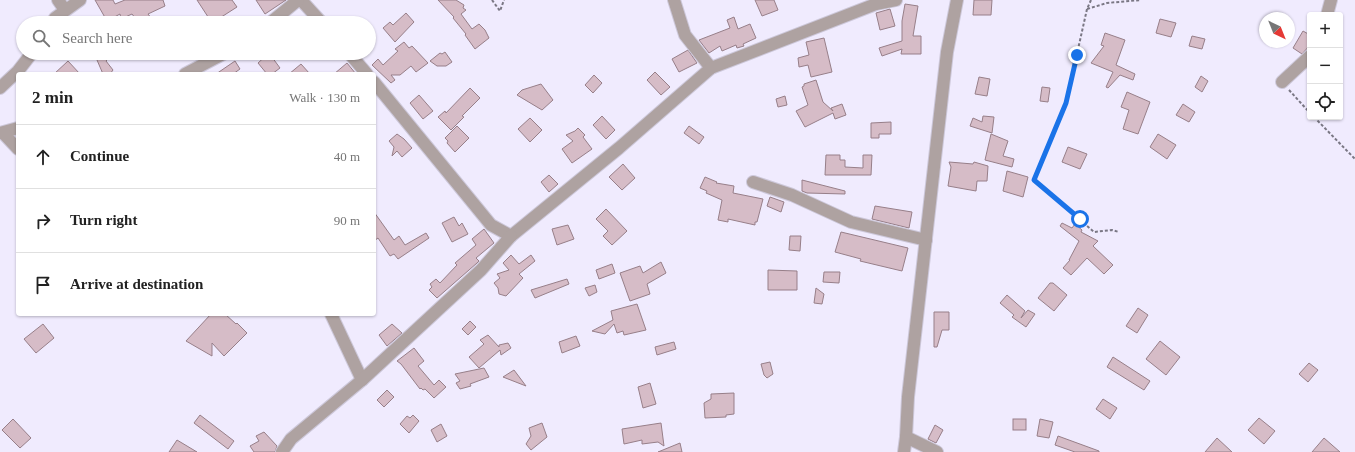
<!DOCTYPE html>
<html lang="en">
<head>
<meta charset="utf-8">
<style>
	:root { --surface:#fff; --page:#f2f2f2; --text:#222; --muted:#767676; --line:#e0e0e0 }
	body { margin:0; font-family:"Times New Roman",serif; background:var(--page); color:var(--text) }
	.controls { position:absolute; right:12px; top:12px; display:grid; overflow:hidden; border-radius:4px; box-shadow:0 1px 3px #0004 }
	.controls button { width:36px; height:36px; display:grid; place-items:center; padding:0; border:0; border-bottom:1px solid var(--line); background:var(--surface); color:var(--text); font:20px sans-serif }
	.compass { position:absolute; left:1259px; top:12px; width:36px; height:36px; border-radius:50%; background:var(--surface); box-shadow:0 1px 3px #0004; rotate:137deg }
	.stop { position:absolute; width:12px; height:12px; margin:-9px; border:3px solid #1a73e8; border-radius:50%; background:#fff }
	.stop.end { background:#1a73e8; border-color:#fff; box-shadow:0 1px 4px #0008 }
	.list { margin:0; padding:0; list-style:none }
	h2 { display:flex; justify-content:space-between; align-items:center; height:52px; margin:0; padding:0 16px; font-size:17px }
	h2 small { font-size:13px; font-weight:400; color:var(--muted) }
	.list li { display:grid; grid-template-columns:26px 1fr auto; gap:12px; align-items:center; box-sizing:border-box; height:64px; padding:0 16px; border-top:1px solid var(--line) }
	.list b { display:block; font-size:15px; white-space:nowrap }
	.list em { font-size:13px; font-style:normal; color:var(--muted) }
	.icon { flex:none; width:22px; height:22px; fill:none; stroke:currentColor; stroke-width:2; stroke-linecap:round; stroke-linejoin:round }
	.map { position:relative; flex:none; width:1355px; height:452px; overflow:hidden }
	.search { position:absolute; background:var(--surface); box-shadow:0 1px 3px #0004; left:16px; top:16px; width:360px; height:44px; display:flex; align-items:center; gap:10px; box-sizing:border-box; padding:0 14px; border-radius:22px; color:var(--muted); font-size:15px }
	.panel { position:absolute; background:var(--surface); box-shadow:0 1px 3px #0004; left:16px; top:72px; width:360px; height:244px; border-radius:4px }
	.map>svg:first-child { display:block }
</style>
</head>
<body>
<div class="map">
<svg width="1355" height="452" viewBox="0 0 1355 452">
	<rect width="100%" height="100%" fill="#f0ebfe"/>
	<g fill="#d6bcc7" stroke="#977f89">
		<path d="M95,0H113L115,4L125,0H163L165,6L148,14L155,23H139L132,14L121,19L120,14L107,21Z"/>
		<path d="M197,0H232L237,7L212,23Z"/>
		<path d="M256,0H286L265,14Z"/>
		<path d="M438,0H456L464,5L463,8L466,10L461,14L472,29L479,24L485,30L489,38L475,49L465,35L466,34L453,18L454,17Z"/>
		<path d="M755,0H774L778,10L762,16Z"/>
		<path d="M974,0H992L991,15H973Z"/>
		<path d="M905,4L918,6L913,36H921V54H901L902,49L882,56L879,48L902,41V21Z"/>
		<path d="M890,9L895,26L880,30L876,13Z"/>
		<path d="M406,13L414,22L395,42L383,28L390,22L393,25Z"/>
		<path d="M734,17L738,29L750,24L756,38L743,44L744,46L737,48L736,45L722,51L720,46L709,53L699,40L730,28L727,20Z"/>
		<path d="M1160,19L1176,23L1171,37L1156,33Z"/>
		<path d="M1303,31L1310,35V45L1302,54L1293,48Z"/>
		<path d="M1105,33L1125,40L1116,65L1135,74L1133,80L1120,75L1108,88L1106,87L1113,72L1091,63L1104,46L1101,45Z"/>
		<path d="M1192,36L1205,39L1202,49L1189,46Z"/>
		<path d="M824,38L832,72L811,77L808,65L799,67L798,58L809,55L806,42Z"/>
		<path d="M404,42L409,48L412,46L428,63L416,72L411,66L400,75H391L395,80L391,83L372,65L378,59L383,65L398,51L395,49Z"/>
		<path d="M688,50L697,63L679,72L672,59Z"/>
		<path d="M445,52L452,62L446,66H437L430,61L440,53L442,54Z"/>
		<path d="M94,53H114L106,61L113,70L110,74H103Z"/>
		<path d="M269,53L280,68L272,74H267L258,63Z"/>
		<path d="M68,61L80,74H54Z"/>
		<path d="M235,61L240,69L233,74H216Z"/>
		<path d="M347,63L356,74H334Z"/>
		<path d="M301,64L310,74H289Z"/>
		<path d="M655,72L670,87L661,95L647,80Z"/>
		<path d="M594,75L602,83L593,93L585,85Z"/>
		<path d="M1201,76L1208,81L1202,92L1195,87Z"/>
		<path d="M979,77L990,79L987,96L975,94Z"/>
		<path d="M816,80L823,102L833,111L831,108L842,104L846,115L835,119L833,113L805,127L796,111L808,105L802,87L804,86V84Z"/>
		<path d="M541,84L553,100L542,110L517,95L522,90Z"/>
		<path d="M1042,87L1050,88L1048,102L1040,101Z"/>
		<path d="M470,88L480,98L462,116L464,117L451,130L438,117L445,111L446,113Z"/>
		<path d="M1127,92L1150,102L1138,134L1123,129L1129,110L1121,107Z"/>
		<path d="M419,95L433,111L423,119L410,103Z"/>
		<path d="M785,96L787,105L778,107L776,99Z"/>
		<path d="M1183,104L1195,112L1189,122L1176,115Z"/>
		<path d="M602,116L615,130L606,139L593,125Z"/>
		<path d="M983,116L994,117L992,133L970,126L973,118L982,122Z"/>
		<path d="M530,118L542,130L530,142L518,129Z"/>
		<path d="M891,122V134H879V138H871V123Z"/>
		<path d="M457,126L469,138L455,152L447,143L448,141L445,138Z"/>
		<path d="M689,126L704,137L699,144L684,133Z"/>
		<path d="M578,128L585,135L583,137L592,149L572,163L562,149L573,141L566,135L575,131Z"/>
		<path d="M397,134L404,139L412,148L402,157L397,151L392,156L394,147L389,141Z"/>
		<path d="M991,134L1008,141L1003,156L1014,159L1012,167L985,160Z"/>
		<path d="M1158,134L1176,145L1167,159L1150,147Z"/>
		<path d="M1068,147L1087,154L1080,169L1062,162Z"/>
		<path d="M826,155H840V160H845V167L863,168V155H872L871,175H825Z"/>
		<path d="M949,162L973,164L974,162L988,166L987,181H977L976,191L948,186L951,167Z"/>
		<path d="M623,164L635,178L622,190L609,177Z"/>
		<path d="M1007,171L1028,177L1023,197L1003,191Z"/>
		<path d="M549,175L558,184L549,192L541,182Z"/>
		<path d="M705,177L717,182L716,183L734,186L733,193L763,199L757,222H755V225L728,219V222L718,220L722,200L706,193L707,191L700,188Z"/>
		<path d="M802,180L845,191V194L807,193L802,191Z"/>
		<path d="M770,197L784,202L781,212L767,206Z"/>
		<path d="M875,206L912,212L909,228L872,219Z"/>
		<path d="M606,209L627,231L612,245L603,236L608,231L596,219Z"/>
		<path d="M374,212L394,240L399,236L405,245L426,233L429,238L398,259L394,254L390,256L378,238L374,241Z"/>
		<path d="M454,217L459,226L462,223L468,234L452,242L442,223Z"/>
		<path d="M1062,223L1072,228L1075,224L1082,230L1081,232L1098,241L1093,246L1113,265L1104,274L1087,258L1071,275L1063,268L1070,260H1069L1079,241L1060,226Z"/>
		<path d="M568,225L574,239L557,245L552,229Z"/>
		<path d="M484,229L494,243L476,258L479,261L477,263L437,298L429,290L432,287L430,284L436,279L440,283L457,265L455,263L476,245L472,239Z"/>
		<path d="M841,232L908,248L902,271L860,261L861,259L835,252Z"/>
		<path d="M790,236H801L800,251L789,250Z"/>
		<path d="M511,255L519,264L531,255L535,261L519,274L523,278L506,296L499,294L498,288L494,283L500,278L497,274L509,270L503,263Z"/>
		<path d="M661,262L666,273L647,284L650,294L630,301L620,273L640,266L643,273Z"/>
		<path d="M612,264L615,273L599,279L596,270Z"/>
		<path d="M768,270L797,271V290H768Z"/>
		<path d="M824,272H840L839,283L823,282Z"/>
		<path d="M567,279L569,284L535,298L531,290Z"/>
		<path d="M1050,283H1053L1067,295L1054,311L1038,298Z"/>
		<path d="M595,285L597,292L589,296L585,288Z"/>
		<path d="M816,288L824,294L822,304L814,303Z"/>
		<path d="M1007,295L1025,311L1021,318L1028,310L1035,314L1026,327L1012,317L1014,315L1000,303Z"/>
		<path d="M637,304L646,330L624,335L623,331L617,333L614,324L605,334L592,331L613,320L611,311Z"/>
		<path d="M1138,308L1148,315L1137,333L1126,326Z"/>
		<path d="M934,312H949V330H942L937,347H934Z"/>
		<path d="M211,314H225L236,324L237,323L247,333L224,356L212,343V356L186,341Z"/>
		<path d="M470,321L476,327L468,335L462,329Z"/>
		<path d="M43,324L54,338L36,353L24,339Z"/>
		<path d="M392,324L402,333L387,346L379,335Z"/>
		<path d="M488,335L499,347V345L508,343L511,348L501,355L500,350L479,368L469,357L484,344L480,340Z"/>
		<path d="M576,336L580,346L562,353L559,342Z"/>
		<path d="M1160,341L1180,357L1166,375L1146,359Z"/>
		<path d="M674,342L676,349L657,355L655,347Z"/>
		<path d="M414,348L424,361L418,366L434,385L439,380L446,387L434,398L425,389L423,390L421,388L420,389L401,364L397,361Z"/>
		<path d="M1113,357L1150,381L1144,390L1107,367Z"/>
		<path d="M770,362L773,374L767,378L764,375L761,364Z"/>
		<path d="M1309,363L1318,370L1308,382L1299,374Z"/>
		<path d="M484,368L489,377L470,384L471,386L460,389L456,383L460,381L455,374Z"/>
		<path d="M514,370L526,386L503,377Z"/>
		<path d="M650,383L656,404L643,408L638,387Z"/>
		<path d="M387,390L394,397L384,407L377,400Z"/>
		<path d="M734,393V414L726,415V417L705,418L704,403L711,399V394Z"/>
		<path d="M1103,399L1117,408L1110,419L1096,409Z"/>
		<path d="M200,415L234,441L228,449L194,423Z"/>
		<path d="M413,415L419,421L409,433L400,424L407,416L410,418Z"/>
		<path d="M1259,418L1275,431L1264,444L1248,430Z"/>
		<path d="M13,419L31,438L20,448L2,430Z"/>
		<rect x="1013" y="419" width="13" height="11"/>
		<path d="M1040,419L1053,422L1049,438L1037,436Z"/>
		<path d="M542,423L547,437L531,450L526,444L531,436L529,428Z"/>
		<path d="M661,423L664,446L658,442L642,444V440L624,444L622,429Z"/>
		<path d="M441,424L447,436L437,442L431,430Z"/>
		<path d="M935,425L943,430L936,443L928,439Z"/>
		<path d="M264,432L277,446L275,452H254L250,446L259,441L256,436Z"/>
		<path d="M1058,436L1099,451V452H1075L1055,445Z"/>
		<path d="M1217,438L1232,452H1205Z"/>
		<path d="M1324,438L1340,452H1312Z"/>
		<path d="M177,440L197,452H169Z"/>
		<path d="M680,443L682,452H658Z"/>
	</g>
	<g fill="none" stroke-linecap="round" stroke-linejoin="round">
		<g stroke="#cdc8da" stroke-width="14">
			<g id="minor">
				<path d="M58,0L65,10"/>
				<path d="M301,0L322,23"/>
				<path d="M674,0L685,35L711,68"/>
				<path d="M1327,15L1331,0"/>
				<path d="M52,23L55,18L80,0"/>
				<path d="M270,23L298,0"/>
				<path d="M349,53L367,74"/>
				<path d="M185,74L225,53"/>
				<path d="M374,82L491,225L511,236L619,148L711,68L876,4L896,0"/>
				<path d="M1282,82L1310,56"/>
				<path d="M0,88L18,71L32,53"/>
				<path d="M0,133L18,128"/>
				<path d="M1,133L4,134L18,149"/>
				<path d="M753,182L792,195L851,222L926,240"/>
				<path d="M331,314L362,380"/>
				<path d="M906,437L937,452"/>
				<path d="M282,452L291,439L362,380L481,270L511,236"/>
				<path d="M904,452L906,437L908,397L947,52L957,0"/>
			</g>
		</g>
		<g stroke="#7a7784" stroke-width="2" stroke-dasharray="3 2" stroke-linecap="butt">
			<path d="M492,0L500,11L504,0"/>
			<path d="M1091,0L1087,9L1107,3L1141,0"/>
			<path d="M1087,9L1066,103L1034,180L1094,232L1112,230L1119,232"/>
			<path d="M1289,90L1310,113"/>
			<path d="M1314,117L1355,159"/>
		</g>
		<use href="#minor" stroke="#aea2a1" stroke-width="12"/>
	</g>
	<g fill="none" stroke-linecap="round" stroke-linejoin="round">
		<path stroke="#1a73e8" stroke-width="5" d="M1077,55L1066,103L1034,180L1080,219"/>
	</g>
</svg>
<div class="controls">
<button>+</button>
<button>−</button>
<button><svg class="icon" aria-label="locate" viewBox="0 0 24 24"><circle cx="12" cy="12" r="6"/><path d="M12 2v4M12 18v4M2 12h4M18 12h4"/></svg></button>
</div>
<svg class="compass" viewBox="-18 -18 36 36"><path d="M0-13l5 13h-10z" fill="#e53935"/><path d="M0 13l5-13h-10z" fill="#767676"/></svg>
<div class="stop" style="left:1080px;top:219px"></div>
<div class="stop end" style="left:1077px;top:55px"></div>
<div class="search"><svg class="icon" aria-label="search" viewBox="0 0 24 24"><circle cx="10" cy="10" r="6"/><path d="M15 15l6 6"/></svg>Search here</div>
<section class="panel">
<h2>2 min<small>Walk · 130 m</small></h2>
<ul class="list">
<li><svg class="icon" aria-label="ahead" viewBox="0 0 24 24"><path d="M12 20V5M6 11l6-6 6 6"/></svg><div><b>Continue</b></div><em>40 m</em></li>
<li><svg class="icon" aria-label="right" viewBox="0 0 24 24"><path d="M7 20v-9h11M14 6l5 5-5 5"/></svg><div><b>Turn right</b></div><em>90 m</em></li>
<li><svg class="icon" aria-label="arrive" viewBox="0 0 24 24"><path d="M6 21V4h12l-3 4 3 4H6"/></svg><div><b>Arrive at destination</b></div></li>
</ul>
</section>
</div>
</body>
</html>
